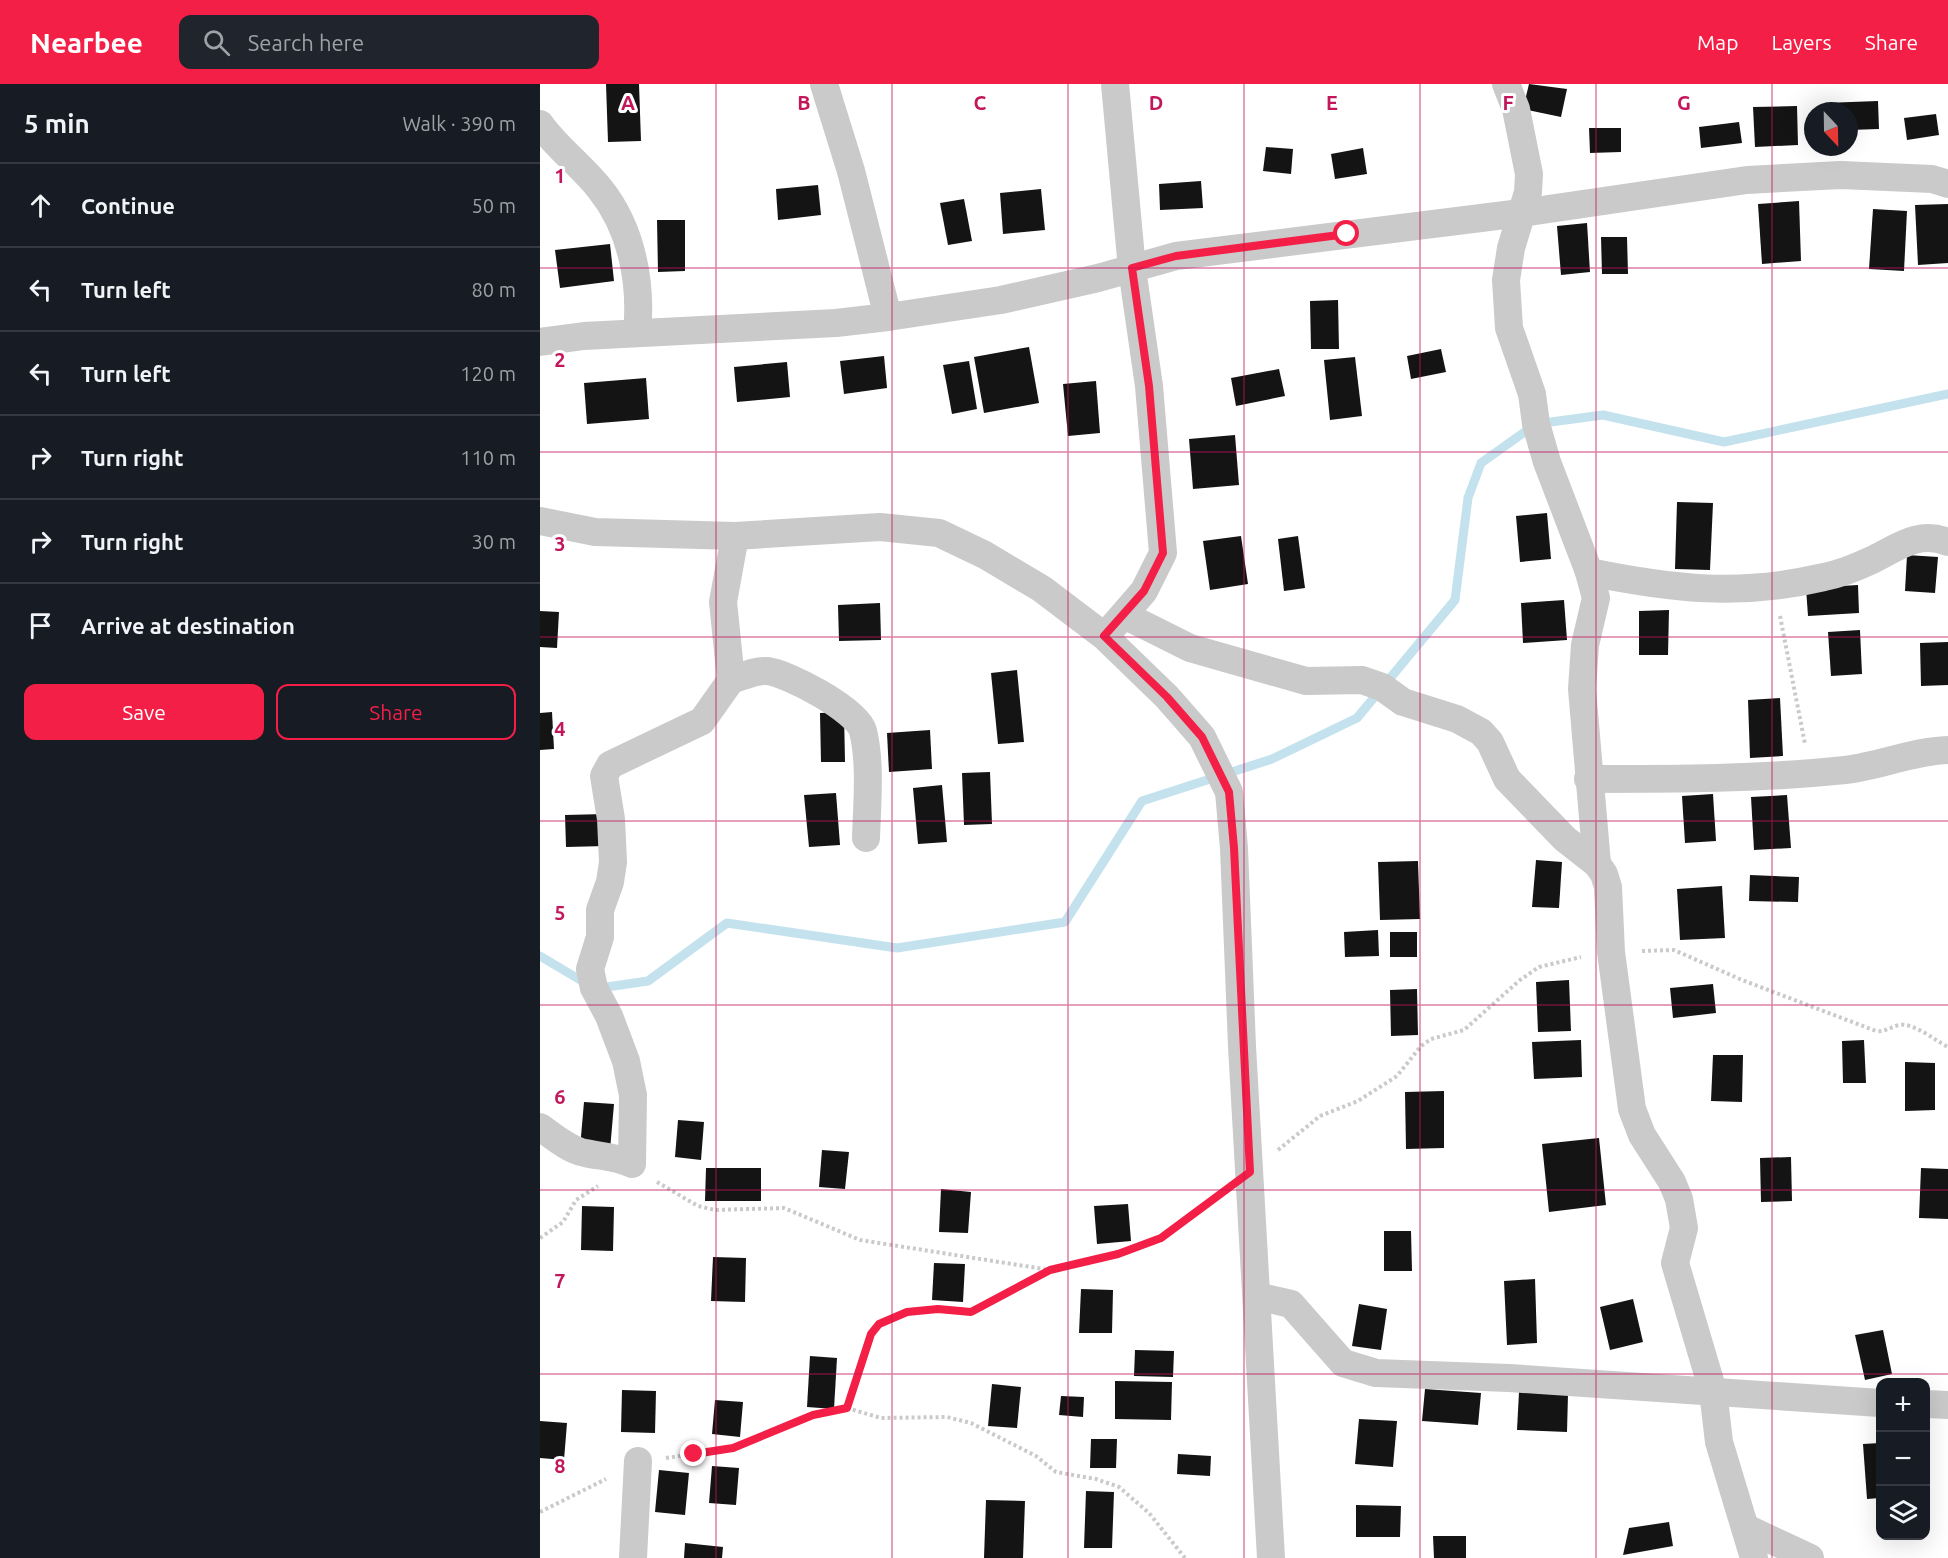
<!DOCTYPE html>
<html lang="en">
<head>
<meta charset="utf-8">
<style>
	:root { --surface:#171b24; --page:#20242c; --text:#f1f3f6; --muted:#9ea1a6; --line:#363941; --accent:#f41f47 }
	body { margin:0; font-family:Ubuntu,sans-serif; background:var(--page); color:var(--text) }
	.controls { position:absolute; right:18px; bottom:18px; display:grid; overflow:hidden; border-radius:12px; box-shadow:0 6px 24px #0002 }
	.controls button { width:54px; height:54px; display:grid; place-items:center; padding:0; border:0; border-bottom:2px solid var(--line); background:var(--surface); color:var(--text); font:30px sans-serif }
	.compass { position:absolute; left:1264px; top:18px; width:54px; height:54px; border-radius:50%; background:var(--surface); box-shadow:0 6px 24px #0002; rotate:158deg }
	.stop { position:absolute; width:18px; height:18px; margin:-14px; border:4px solid #f41f47; border-radius:50%; background:#fff }
	.stop.end { background:#f41f47; border-color:#fff; box-shadow:0 2px 6px #0008 }
	.list { margin:0; padding:0; list-style:none }
	h2 { display:flex; justify-content:space-between; align-items:center; height:78px; margin:0; padding:0 24px; font-size:26px }
	h2 small { font-size:20px; font-weight:400; color:var(--muted) }
	.list li { display:grid; grid-template-columns:39px 1fr auto; gap:18px; align-items:center; box-sizing:border-box; height:84px; padding:0 24px; border-top:2px solid var(--line) }
	.list b { display:block; font-size:22px; white-space:nowrap }
	.list em { font-size:20px; font-style:normal; color:var(--muted) }
	.actions { display:flex; gap:12px; padding:18px 24px }
	.actions a { flex:1; padding:14px 0; border:2px solid var(--accent); border-radius:12px; text-align:center; font-size:21px; color:var(--accent) }
	.actions .main { background:var(--accent); color:#fff }
	.icon { flex:none; width:33px; height:33px; fill:none; stroke:currentColor; stroke-width:2; stroke-linecap:round; stroke-linejoin:round }
	.map { position:relative; flex:none; width:1408px; height:1474px; overflow:hidden }
	header { display:flex; align-items:center; gap:36px; box-sizing:border-box; height:84px; padding:0 30px; background:var(--accent); color:#fff }
	header strong { font-size:28px }
	nav { display:flex; gap:33px; margin-inline-start:auto; font-size:21px }
	.search { width:420px; height:54px; background:var(--page); display:flex; align-items:center; gap:15px; box-sizing:border-box; padding:0 21px; border-radius:12px; color:var(--muted); font-size:22px }
	main { display:flex }
	aside { flex:1; background:var(--surface) }
	.map>svg:first-child { display:block }
</style>
</head>
<body>
<header>
<strong>Nearbee</strong>
<div class="search"><svg class="icon" aria-label="search" viewBox="0 0 24 24"><circle cx="10" cy="10" r="6"/><path d="M15 15l6 6"/></svg>Search here</div>
<nav><a>Map</a><a>Layers</a><a>Share</a></nav>
</header>
<main>
<aside>
<h2>5 min<small>Walk · 390 m</small></h2>
<ul class="list">
<li><svg class="icon" aria-label="ahead" viewBox="0 0 24 24"><path d="M12 20V5M6 11l6-6 6 6"/></svg><div><b>Continue</b></div><em>50 m</em></li>
<li><svg class="icon" aria-label="left" viewBox="0 0 24 24"><path d="M17 20v-9H6M10 6l-5 5 5 5"/></svg><div><b>Turn left</b></div><em>80 m</em></li>
<li><svg class="icon" aria-label="left" viewBox="0 0 24 24"><path d="M17 20v-9H6M10 6l-5 5 5 5"/></svg><div><b>Turn left</b></div><em>120 m</em></li>
<li><svg class="icon" aria-label="right" viewBox="0 0 24 24"><path d="M7 20v-9h11M14 6l5 5-5 5"/></svg><div><b>Turn right</b></div><em>110 m</em></li>
<li><svg class="icon" aria-label="right" viewBox="0 0 24 24"><path d="M7 20v-9h11M14 6l5 5-5 5"/></svg><div><b>Turn right</b></div><em>30 m</em></li>
<li><svg class="icon" aria-label="arrive" viewBox="0 0 24 24"><path d="M6 21V4h12l-3 4 3 4H6"/></svg><div><b>Arrive at destination</b></div></li>
</ul>
<div class="actions"><a class="main">Save</a><a>Share</a></div>
</aside>
<div class="map">
<svg width="1408" height="1474" viewBox="0 0 1408 1474">
	<rect width="100%" height="100%" fill="#fff"/>
	<g fill="none" stroke-linecap="round" stroke-linejoin="round">
		<g stroke="#c3e2ee" stroke-width="9">
			<path d="M0,872L47,900"/>
			<path d="M60,904L108,897L187,839L357,864L525,838L602,717L732,675L817,634L915,516L928,414L941,379L996,340L1063,331L1184,358L1408,310"/>
		</g>
	</g>
	<g fill="#141414">
		<path d="M66,0H99L101,57L68,58Z"/>
		<path d="M989,0L1027,5L1021,33L983,25Z"/>
		<path d="M1338,17L1339,45L1309,46V27H1285L1284,19Z"/>
		<path d="M1257,22L1258,61L1215,63L1213,23Z"/>
		<path d="M1396,30L1399,51L1367,56L1364,34Z"/>
		<path d="M1199,38L1202,59L1161,64L1159,43Z"/>
		<path d="M1049,44H1081V68L1050,69Z"/>
		<path d="M726,63L753,65L751,90L723,87Z"/>
		<path d="M823,64L827,90L795,95L791,70Z"/>
		<path d="M661,97L663,124L620,126L619,100Z"/>
		<path d="M278,101L281,131L238,136L236,105Z"/>
		<path d="M501,105L505,146L463,150L460,109Z"/>
		<path d="M424,115L432,157L408,161L400,119Z"/>
		<path d="M1259,117L1261,177L1222,180L1218,120Z"/>
		<path d="M1408,120V179L1378,181L1375,121Z"/>
		<path d="M1333,125L1367,127L1364,187L1329,185Z"/>
		<path d="M117,136H145V187L118,188Z"/>
		<path d="M1047,139L1050,188L1021,191L1017,142Z"/>
		<path d="M1061,153H1087L1088,190H1062Z"/>
		<path d="M70,160L74,197L20,204L15,166Z"/>
		<path d="M798,216L799,265H771L770,217Z"/>
		<path d="M489,263L499,319L444,329L434,273Z"/>
		<path d="M901,265L906,288L871,295L867,272Z"/>
		<path d="M344,272L347,304L304,310L300,277Z"/>
		<path d="M815,273L822,332L790,336L784,276Z"/>
		<path d="M429,277L437,325L412,330L403,281Z"/>
		<path d="M247,278L250,313L197,318L194,283Z"/>
		<path d="M739,285L745,312L696,322L691,294Z"/>
		<path d="M106,294L109,335L47,340L44,299Z"/>
		<path d="M556,297L560,349L528,352L523,300Z"/>
		<path d="M695,351L699,401L653,405L649,355Z"/>
		<path d="M1137,418L1173,419L1170,486L1135,485Z"/>
		<path d="M1007,429L1011,475L980,478L976,432Z"/>
		<path d="M701,452L708,500L670,506L663,457Z"/>
		<path d="M758,452L765,504L744,507L738,455Z"/>
		<path d="M1367,471L1398,473L1395,509L1365,507Z"/>
		<path d="M1318,501L1319,529L1268,532L1266,504Z"/>
		<path d="M1024,516L1027,556L983,559L981,519Z"/>
		<path d="M340,519L341,556L299,557L298,521Z"/>
		<path d="M1129,526L1128,571H1099V527Z"/>
		<path d="M0,527L19,528L17,564L0,563Z"/>
		<path d="M1320,546L1322,590L1291,592L1288,548Z"/>
		<path d="M1408,558V601L1381,602L1380,559Z"/>
		<path d="M477,586L484,658L458,660L451,589Z"/>
		<path d="M1240,614L1243,672L1210,674L1208,616Z"/>
		<path d="M12,628L14,665L0,666V629Z"/>
		<path d="M304,628L305,678H281L280,629Z"/>
		<path d="M390,646L392,685L349,688L347,649Z"/>
		<path d="M450,688L452,740L424,741L422,689Z"/>
		<path d="M402,701L407,758L378,760L373,704Z"/>
		<path d="M296,709L300,761L269,763L264,711Z"/>
		<path d="M1173,710L1176,757L1145,759L1142,712Z"/>
		<path d="M1247,711L1251,764L1214,766L1211,713Z"/>
		<path d="M65,730L66,762L26,763L25,731Z"/>
		<path d="M996,776L1022,778L1019,824L992,823Z"/>
		<path d="M878,777L880,835L840,836L838,778Z"/>
		<path d="M1210,791L1259,793L1258,818L1209,817Z"/>
		<path d="M1182,802L1185,854L1140,856L1137,805Z"/>
		<path d="M838,846L839,872L805,873L804,848Z"/>
		<rect x="850" y="848" width="27" height="25"/>
		<path d="M1029,896L1031,947L998,948L996,898Z"/>
		<path d="M1173,900L1176,929L1133,934L1130,904Z"/>
		<path d="M877,905L878,951L851,952L850,906Z"/>
		<path d="M1041,956L1042,993L994,995L992,958Z"/>
		<path d="M1324,956L1326,999H1303L1302,957Z"/>
		<path d="M1173,971H1203L1202,1018L1171,1017Z"/>
		<path d="M1365,978L1395,979V1026L1365,1027Z"/>
		<path d="M904,1007V1064L866,1065L865,1008Z"/>
		<path d="M44,1018L74,1020L70,1066L40,1064Z"/>
		<path d="M138,1036L164,1038L161,1076L135,1073Z"/>
		<path d="M1059,1054L1066,1121L1009,1128L1002,1060Z"/>
		<path d="M282,1066L309,1068L305,1105L279,1103Z"/>
		<path d="M1251,1073L1252,1117L1221,1118L1220,1074Z"/>
		<path d="M166,1084H221V1117H165Z"/>
		<path d="M1381,1084L1408,1085V1135L1379,1134Z"/>
		<path d="M401,1105L431,1108L428,1149L399,1148Z"/>
		<path d="M588,1120L591,1157L557,1160L554,1122Z"/>
		<path d="M42,1122L74,1123L73,1167L41,1166Z"/>
		<path d="M844,1147H871L872,1187H844Z"/>
		<path d="M173,1173L206,1174L205,1218L171,1217Z"/>
		<path d="M394,1179L425,1180L423,1218L392,1216Z"/>
		<path d="M995,1195L997,1259L967,1261L964,1197Z"/>
		<path d="M541,1205L573,1206L572,1249H539Z"/>
		<path d="M1093,1215L1103,1258L1070,1266L1060,1223Z"/>
		<path d="M819,1220L847,1225L841,1266L812,1262Z"/>
		<path d="M1343,1246L1352,1290L1325,1296L1315,1251Z"/>
		<path d="M595,1266L634,1267L633,1293L594,1292Z"/>
		<path d="M270,1272L297,1274L294,1325L267,1323Z"/>
		<path d="M575,1297L632,1298L631,1336L575,1335Z"/>
		<path d="M452,1300L481,1303L477,1344L448,1342Z"/>
		<path d="M885,1305L941,1309L938,1341L882,1337Z"/>
		<path d="M82,1306L116,1307L115,1349L81,1348Z"/>
		<path d="M979,1308L1028,1310L1027,1348L977,1346Z"/>
		<path d="M521,1312L544,1313L543,1333L519,1331Z"/>
		<path d="M175,1316L203,1318L200,1353L172,1350Z"/>
		<path d="M819,1335L857,1337L853,1383L815,1380Z"/>
		<path d="M0,1337L27,1339L24,1376L0,1374Z"/>
		<path d="M551,1355H577L576,1384H550Z"/>
		<path d="M1340,1359V1414L1327,1415L1323,1360Z"/>
		<path d="M638,1370L671,1372L670,1392L637,1390Z"/>
		<path d="M172,1382L199,1384L196,1421L169,1419Z"/>
		<path d="M119,1386L149,1389L145,1431L115,1428Z"/>
		<path d="M546,1407L574,1408L572,1464H544Z"/>
		<path d="M446,1416L485,1417L483,1474H444Z"/>
		<path d="M816,1421L861,1422L860,1453H816Z"/>
		<path d="M1129,1438L1133,1462L1083,1471L1089,1444Z"/>
		<path d="M893,1452H926V1474H894Z"/>
		<path d="M145,1459L183,1463L182,1474H144Z"/>
	</g>
	<g fill="none" stroke-linecap="round" stroke-linejoin="round">
		<g stroke="#cacaca" stroke-width="4" stroke-dasharray="3 3" stroke-linecap="butt">
			<path d="M1240,532L1265,660"/>
			<path d="M1102,867L1134,866L1202,896L1336,947C1346,948 1350,943 1359,941C1373,938 1396,957 1408,963"/>
			<path d="M738,1066L780,1032L818,1017L857,992L881,962L891,955L924,946L980,896L999,883L1041,873"/>
			<path d="M117,1098L158,1122L175,1126L244,1124L320,1156L510,1186"/>
			<path d="M0,1154L23,1138L36,1116L58,1102"/>
			<path d="M307,1324L341,1334L407,1333L431,1339L496,1372L516,1388L556,1395L579,1403L609,1429L645,1474"/>
			<path d="M126,1374L193,1364L273,1331L307,1324L331,1250L339,1240L367,1228L398,1225L431,1228L510,1186L578,1170L621,1154L680,1111"/>
			<path d="M0,1428L66,1395"/>
		</g>
		<g stroke="#cacaca" stroke-width="28">
			<path d="M284,0L311,87L348,233"/>
			<path d="M966,0L976,25L989,90L988,108L971,164L966,196L969,244L992,310L996,340L1007,378L1049,488L1056,514L1045,561L1042,605L1057,780"/>
			<path d="M0,40C17,64 42,82 60,105C92,145 102,199 97,249"/>
			<path d="M0,258L44,252L296,239L348,233L461,216L558,194L636,172L981,129L1207,96L1301,91L1392,95L1408,100"/>
			<path d="M0,437L55,448L195,452L340,443L399,449L445,471L502,505L564,552L627,613L662,653L689,708L694,764L702,962L731,1474"/>
			<path d="M1049,488C1133,505 1199,513 1284,493C1300,490 1317,483 1332,476C1357,464 1378,446 1408,458"/>
			<path d="M584,531L650,564L766,597L822,596L842,603L863,618L917,635L941,648L950,658L967,695L1025,755L1057,780L1064,790L1068,803L1071,868L1092,1025L1102,1051L1132,1098L1139,1115L1144,1144L1135,1179L1173,1307L1179,1358L1214,1474"/>
			<path d="M572,544L604,507L623,469L609,302L592,185L575,0"/>
			<path d="M191,596C201,593 216,586 227,587C248,589 317,626 323,647C331,679 327,721 326,754"/>
			<path d="M1048,695C1133,695 1220,695 1305,686C1340,682 1373,667 1408,666"/>
			<path d="M0,1043C13,1052 29,1066 45,1069C64,1073 74,1072 92,1080L93,1011L86,977L69,932L54,904L50,885L60,853V826L70,798L73,778L71,735L64,692L70,681L162,637L191,596L183,518L195,452"/>
			<path d="M717,1212L751,1220L803,1279L836,1289L969,1294L1340,1319"/>
			<path d="M1386,1320L1408,1321"/>
			<path d="M1206,1444L1270,1474"/>
			<path d="M93,1474L98,1377"/>
		</g>
	</g>
	<g fill="none" stroke-linecap="round" stroke-linejoin="round">
		<path stroke="#f41f47" stroke-width="8" d="M154,1370L193,1364L273,1331L307,1324L331,1250L339,1240L367,1228L398,1225L431,1228L510,1186L578,1170L621,1154L710,1088L694,764L689,708L662,653L627,613L564,552L604,507L623,469L609,302L592,184L636,172L807,150"/>
	</g>
	<path fill="none" stroke="#c2185b" stroke-width="1.5" stroke-opacity="0.55" d="M176,0V1474M352,0V1474M528,0V1474M704,0V1474M880,0V1474M1056,0V1474M1232,0V1474M0,184H1408M0,368H1408M0,553H1408M0,737H1408M0,921H1408M0,1106H1408M0,1290H1408"/>
	<g font-size="20" text-anchor="middle" font-weight="bold" fill="#c2185b" stroke="#fff" stroke-width="6" stroke-linejoin="round" paint-order="stroke">
		<text x="88" y="26">A</text>
		<text x="264" y="26">B</text>
		<text x="440" y="26">C</text>
		<text x="616" y="26">D</text>
		<text x="792" y="26">E</text>
		<text x="968" y="26">F</text>
		<text x="1144" y="26">G</text>
		<text x="20" y="99">1</text>
		<text x="20" y="283">2</text>
		<text x="20" y="467">3</text>
		<text x="20" y="652">4</text>
		<text x="20" y="836">5</text>
		<text x="20" y="1020">6</text>
		<text x="20" y="1204">7</text>
		<text x="20" y="1389">8</text>
	</g>
</svg>
<div class="controls">
<button>+</button>
<button>−</button>
<button><svg class="icon" aria-label="layers" viewBox="0 0 24 24"><path d="M12 4l9 5-9 5-9-5zM3 14l9 5 9-5"/></svg></button>
</div>
<svg class="compass" viewBox="-18 -18 36 36"><path d="M0-13l5 13h-10z" fill="#e53935"/><path d="M0 13l5-13h-10z" fill="#9ea1a6"/></svg>
<div class="stop" style="left:807px;top:150px"></div>
<div class="stop end" style="left:154px;top:1370px"></div>
</div>
</main>
</body>
</html>
